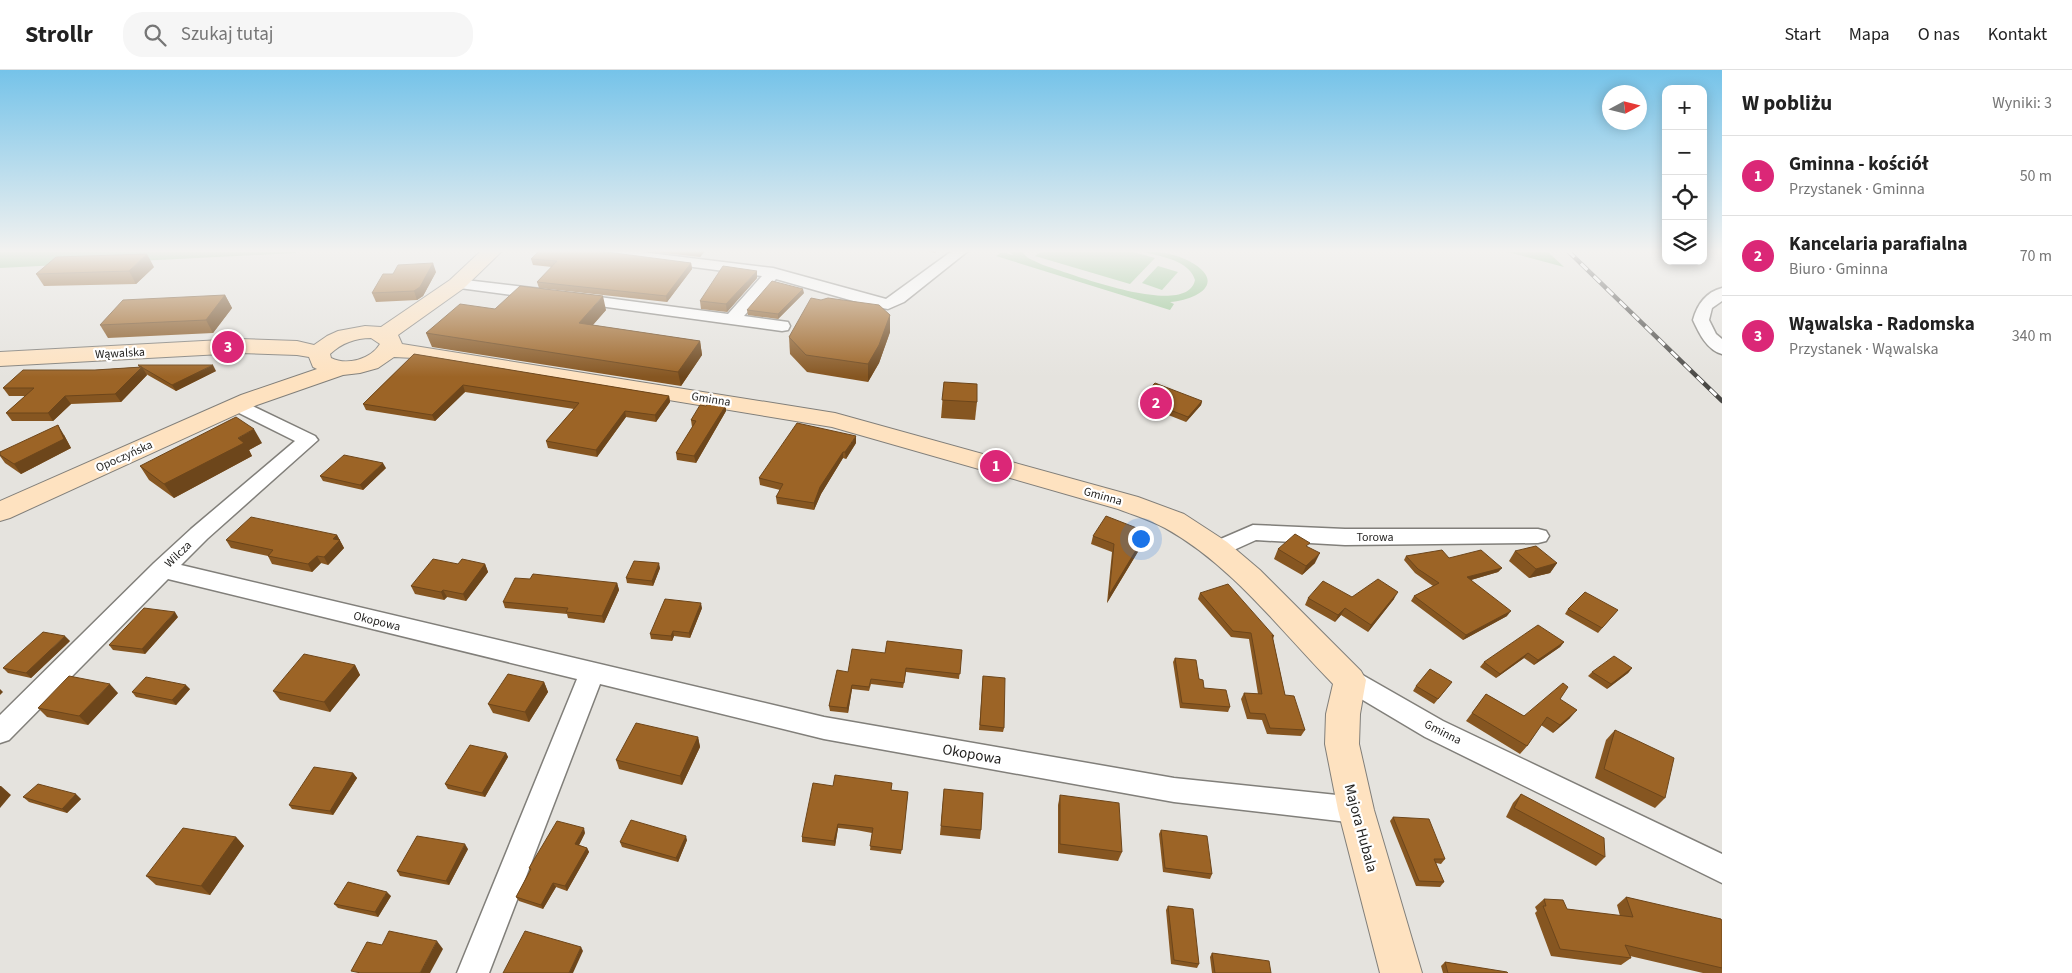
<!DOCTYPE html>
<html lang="pl">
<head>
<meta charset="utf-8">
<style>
	:root { --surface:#fff; --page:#f6f6f6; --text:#222; --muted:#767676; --line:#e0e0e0; --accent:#db2777 }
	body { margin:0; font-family:"Source Sans 3",sans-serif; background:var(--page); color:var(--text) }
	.controls { position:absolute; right:15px; top:15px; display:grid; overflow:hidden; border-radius:10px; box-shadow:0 2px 12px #0003 }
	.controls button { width:45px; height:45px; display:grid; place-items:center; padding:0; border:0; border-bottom:1px solid var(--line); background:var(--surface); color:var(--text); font:25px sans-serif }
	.compass { position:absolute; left:1602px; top:15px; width:45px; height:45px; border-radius:50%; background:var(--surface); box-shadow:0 2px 12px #0003; rotate:83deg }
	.you { position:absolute; left:1140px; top:468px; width:18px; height:18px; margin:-12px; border:4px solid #fff; border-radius:50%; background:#1a73e8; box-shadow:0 0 0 8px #1a73e833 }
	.badge { display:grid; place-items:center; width:32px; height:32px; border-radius:50%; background:var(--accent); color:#fff; font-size:16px; font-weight:700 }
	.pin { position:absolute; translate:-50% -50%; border:2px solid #fff; box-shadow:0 1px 5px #0006 }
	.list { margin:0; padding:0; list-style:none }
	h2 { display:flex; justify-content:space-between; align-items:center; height:65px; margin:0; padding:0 20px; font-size:21px }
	h2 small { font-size:16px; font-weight:400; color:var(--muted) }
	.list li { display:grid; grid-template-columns:32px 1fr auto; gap:15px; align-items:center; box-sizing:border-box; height:80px; padding:0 20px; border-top:1px solid var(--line) }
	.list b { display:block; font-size:19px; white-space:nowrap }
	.list p { margin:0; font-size:16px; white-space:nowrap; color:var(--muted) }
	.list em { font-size:16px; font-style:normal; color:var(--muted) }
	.icon { flex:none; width:28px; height:28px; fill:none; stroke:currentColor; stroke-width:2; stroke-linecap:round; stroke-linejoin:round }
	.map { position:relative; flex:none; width:1722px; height:903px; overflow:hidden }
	header { display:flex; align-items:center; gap:30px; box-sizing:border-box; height:70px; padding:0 25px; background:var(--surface); border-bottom:1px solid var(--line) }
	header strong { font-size:24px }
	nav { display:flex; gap:28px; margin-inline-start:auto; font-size:18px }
	.search { width:350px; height:45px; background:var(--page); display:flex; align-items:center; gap:12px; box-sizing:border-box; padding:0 18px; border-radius:20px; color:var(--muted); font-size:19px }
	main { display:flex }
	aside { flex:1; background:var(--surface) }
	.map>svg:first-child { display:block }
</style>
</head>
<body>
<header>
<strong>Strollr</strong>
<div class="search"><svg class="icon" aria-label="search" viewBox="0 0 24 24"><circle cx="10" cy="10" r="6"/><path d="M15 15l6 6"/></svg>Szukaj tutaj</div>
<nav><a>Start</a><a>Mapa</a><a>O nas</a><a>Kontakt</a></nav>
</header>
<main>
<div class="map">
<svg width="1722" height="903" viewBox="0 0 1722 903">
	<rect width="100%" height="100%" fill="#e5e3de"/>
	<g fill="#8cc088">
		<path d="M0,181H296V183L0,198Z"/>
		<path d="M1010,181H1021L1028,188L1043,195C1067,202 1187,250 1195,210C1189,189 1157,186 1140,181C1157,181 1173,183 1189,191C1228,212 1198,230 1170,232L1174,234L1170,240L996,186L1002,182L1013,185Z"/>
		<path d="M1042,181H1130L1155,188L1130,214L1035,186Z"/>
		<path d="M1504,181H1547L1564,197Z"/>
		<path d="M1158,196L1178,202L1162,220L1142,213Z"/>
	</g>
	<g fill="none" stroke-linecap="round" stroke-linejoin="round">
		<g stroke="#817f7a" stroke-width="3">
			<g id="street">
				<path d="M595,181H633L773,198L886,229L952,181H968L904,232L888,239L871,236L776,209L744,246L788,252L790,256L788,260L782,261L570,232L568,229L570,226L576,224L728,244L762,206L602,185L597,184Z"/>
				<path d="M457,209L541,219L547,221L549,224L547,227L541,229L452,217L449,214L452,211Z"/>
				<path d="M1722,218V231L1712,238L1709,250L1716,264L1722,269V284C1707,280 1699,263 1693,250C1697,235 1706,222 1722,218Z"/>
				<path d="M238,329L315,366L318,370L207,469L181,495L824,647L1174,708L1356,727L1366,731L1370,740L1366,749L1356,753L1174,732L824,669L600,614L489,903H457L577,609L168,509L9,670L0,673V645L154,493L191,459L295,371L231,339L229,335L231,331Z"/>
				<path d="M1253,455L1345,459H1538L1546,461L1549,466L1546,471L1538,473L1345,475L1256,470L1225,484L1217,487L1209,484L1206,479L1209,474Z"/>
				<path d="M1350,600L1359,603L1443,651L1722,784V813L1425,667L1341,617L1337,610L1341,603Z"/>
			</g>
		</g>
		<g stroke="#817f7a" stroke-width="2">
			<path id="secondary" d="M481,181H502L464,218L398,265L402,274L835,343L1138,427L1184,444L1227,472L1260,500L1361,601L1366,610L1360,644L1359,674L1374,740L1422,903H1380L1338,740L1325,674L1326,644L1333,614C1280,560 1232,495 1165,458C1150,450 1134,445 1118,439L832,357L414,288L394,287L378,298L360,303L343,305L257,335L10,448L0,451V431L241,325L317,299L313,297L309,287L297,285L240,283L0,296V282L240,269L297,271L314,275L327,266L338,261L365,256L381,257L450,210ZM371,268L380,274C371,289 347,296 331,288L330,284C342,273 355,268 371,268Z"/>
		</g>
		<use href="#street" fill="#fff" fill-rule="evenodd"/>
		<use href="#secondary" fill="#fee2c0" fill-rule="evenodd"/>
		<g stroke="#494845" stroke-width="4.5">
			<path id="rail" d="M1568,181L1722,331"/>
		</g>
		<use href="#rail" stroke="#fff" stroke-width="3" stroke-dasharray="9" stroke-linecap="butt"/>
	</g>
	<g fill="#865621">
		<path d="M645,181H705L700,187Z"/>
		<path d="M926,181H937L935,183Z"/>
		<path d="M531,189L691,193L692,199L667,232L539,218L537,212L552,197L533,195Z"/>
		<path d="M154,197L136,214L44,216L36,204Z"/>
		<path d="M436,202L423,226L417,230L376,232L372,223L393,204Z"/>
		<path d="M757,208L727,242L701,239L700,231Z"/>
		<path d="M804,223L778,249L748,245L747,240Z"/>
		<path d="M225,225L232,238L213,263L108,268L100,255Z"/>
		<path d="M495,239L606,240L593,255L700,271L702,285L681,316L432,277L426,263Z"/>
		<path d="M890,245V262L879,293L868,312L807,302L790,284L789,267Z"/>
		<path d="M414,284L669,326L670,332L656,352L626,347L597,387L548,378L546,371L574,339L465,322L435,351L366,340L363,334Z"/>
		<path d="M138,295L216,301L176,321L146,304L147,305L121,332L71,334L53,351H12L6,343L25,326H9L3,318L95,300L139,297Z"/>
		<path d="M944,312L977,332L975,350L941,348Z"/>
		<path d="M1140,328L1202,331L1201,335L1186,352L1138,333Z"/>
		<path d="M726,341L696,393L677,390L676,383L693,357H692L691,350Z"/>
		<path d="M64,365L71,378L21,404L5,393L0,386V382Z"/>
		<path d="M262,373L249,380L252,386L174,428L149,410L140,396Z"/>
		<path d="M856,373L846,389L843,388L821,424L814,440L777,434L776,427L780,420L760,415L759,408Z"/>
		<path d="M386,398L363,420L323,411L320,406Z"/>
		<path d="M337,465L344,478L328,495L321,493L312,502L272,494L268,486L231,478L226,470Z"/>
		<path d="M1093,466L1145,470L1107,533L1112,482L1091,474Z"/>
		<path d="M1308,477L1315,493L1302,505L1274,489L1278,479Z"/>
		<path d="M1515,481L1557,493L1550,503L1529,508L1509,491Z"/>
		<path d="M1406,486L1449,488L1502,498L1498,502L1471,510L1507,546L1463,570L1411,531L1414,526L1433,516L1415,503L1404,490Z"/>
		<path d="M485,494L488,502L466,531L447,527L444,530L415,524L411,516Z"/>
		<path d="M660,498L653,516L627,513L626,508Z"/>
		<path d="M530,509L617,513L619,520L604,553L568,548L567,544L505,538L503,532Z"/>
		<path d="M1200,523L1274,566L1273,569L1285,625L1305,660L1301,666L1267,664L1262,650L1247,649L1241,629L1244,623L1258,624L1249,569L1231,567L1198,529Z"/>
		<path d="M1308,528L1394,529L1368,562L1341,545L1335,552L1305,535Z"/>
		<path d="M702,538L690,568L674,566L672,571L651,569L650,564Z"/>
		<path d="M1568,539L1618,540L1598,563L1565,544Z"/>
		<path d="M178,547L145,584L113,580L109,575Z"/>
		<path d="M70,571L31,608L8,603L3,598Z"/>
		<path d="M1564,572L1560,577L1534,595L1524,588L1496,608L1480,597L1484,592Z"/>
		<path d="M962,580L959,609L906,602L903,618L871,614L869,621L852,619L848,643L830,641L829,636L848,602L885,583Z"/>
		<path d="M1175,588L1199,609L1204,618L1230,637L1228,642L1180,638L1173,592Z"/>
		<path d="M355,595L360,605L330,642L280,630L273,621Z"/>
		<path d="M1632,598L1628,603L1607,619L1588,606L1592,602Z"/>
		<path d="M983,606L1004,658L1003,662L979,660Z"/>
		<path d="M544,612L548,622L529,652L493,643L488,634Z"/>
		<path d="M1452,612L1434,634L1413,621L1416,616Z"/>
		<path d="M190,619L176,635L136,627L132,622Z"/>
		<path d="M118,623L88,655L47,647L38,638Z"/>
		<path d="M1486,624L1524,646L1560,629L1570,648L1553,663L1541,655L1527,676L1520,684L1466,651Z"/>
		<path d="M1615,660L1665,728L1655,738L1595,708L1606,670Z"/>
		<path d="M698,667L700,677L682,715L619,699L616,690Z"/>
		<path d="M506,683L508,687L485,727L448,719L445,714Z"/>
		<path d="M353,703L357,708L333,745L292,739L289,735Z"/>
		<path d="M833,716L891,720L908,722L901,784L870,780L872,763L856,760L838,758L835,776L802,772V767Z"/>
		<path d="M944,719L981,760L980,769L940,765Z"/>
		<path d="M1521,724L1605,787L1596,796L1506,747L1513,733Z"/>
		<path d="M1060,725L1122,782L1118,791L1058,783V735Z"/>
		<path d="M23,727L81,729L67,743L29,732Z"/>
		<path d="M1393,747L1445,789L1441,794L1436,793L1444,812L1440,817L1416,816L1390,751Z"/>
		<path d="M1161,760L1212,804L1210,809L1163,802L1159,764Z"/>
		<path d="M585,763L579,775L587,778L589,782L567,821L556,817L543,839L519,831L516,827L530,801L529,798Z"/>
		<path d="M236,767L244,776L210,825L156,815L146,806Z"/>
		<path d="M687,770L678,792L622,777L620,772Z"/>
		<path d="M468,779L449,815L400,806L397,801Z"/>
		<path d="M391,826L378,847L338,838L334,834Z"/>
		<path d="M1626,827L1722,851V903H1703L1630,886L1631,888L1621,895L1551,886L1535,843L1537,841L1535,837L1544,829L1567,839L1620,846L1617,835Z"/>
		<path d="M1168,836L1199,894L1197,898L1171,894L1166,840Z"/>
		<path d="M1212,883L1271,903H1212L1210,887Z"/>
		<path d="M1445,892L1508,903H1443L1441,896Z"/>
	</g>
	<g fill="#6d461b">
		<path d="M699,181H705L700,187Z"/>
		<path d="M147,184L154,197L136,214L129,201Z"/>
		<path d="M433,193L436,202L423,226L417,230L414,221Z"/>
		<path d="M691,193L692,199L667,232L666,226Z"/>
		<path d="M757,201V208L727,242L726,234Z"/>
		<path d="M803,219L804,223L778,249V244Z"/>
		<path d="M225,225L232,238L213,263L206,250Z"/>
		<path d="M603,226L606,240L582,267L579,253Z"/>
		<path d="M890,245V262L879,293L868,312V294Z"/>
		<path d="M700,271L702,285L681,316L678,302Z"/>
		<path d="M213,295L216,301L176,321L172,315Z"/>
		<path d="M142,297L147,305L121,332L115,324Z"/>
		<path d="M463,315L465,322L435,351L432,345Z"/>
		<path d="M65,326L71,334L53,351L48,343Z"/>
		<path d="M669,326L670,332L656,352L655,345Z"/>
		<path d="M1202,331L1201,335L1186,352L1188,347Z"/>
		<path d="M726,335V341L696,393L694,386Z"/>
		<path d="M625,341L626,347L597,387L596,380Z"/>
		<path d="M58,355L64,365L71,378L21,404L14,394Z"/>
		<path d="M254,359L262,373L249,380L252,386L174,428L164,414L238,368Z"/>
		<path d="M856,366V373L846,389L845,382Z"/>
		<path d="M843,382V388L821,424L814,440V433L820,417Z"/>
		<path d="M383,393L386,398L363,420L360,415Z"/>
		<path d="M1147,462L1145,470L1107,533L1109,525Z"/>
		<path d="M337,465L344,478L328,495L324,487L333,469Z"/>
		<path d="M1320,483L1315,493L1302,505L1306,496Z"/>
		<path d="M317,486L321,493L312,502L308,494Z"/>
		<path d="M659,493L660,498L653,516L652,511Z"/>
		<path d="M1557,493L1550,503L1529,508L1536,499Z"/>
		<path d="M485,494L488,502L466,531L463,524Z"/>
		<path d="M1502,498L1498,502L1464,512L1467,507Z"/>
		<path d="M617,513L619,520L604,553L602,546Z"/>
		<path d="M443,520L447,527L444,530L441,522Z"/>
		<path d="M1398,522L1394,529L1368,562L1371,555Z"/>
		<path d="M701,533L702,538L690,568L689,563Z"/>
		<path d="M1345,538L1341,545L1335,552L1338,545Z"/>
		<path d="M1511,541L1507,546L1463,570L1466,565Z"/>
		<path d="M175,542L178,547L145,584L142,579Z"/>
		<path d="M673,561L674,566L672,571L671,566Z"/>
		<path d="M65,566L70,571L31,608L26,603Z"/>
		<path d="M1564,572L1560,577L1534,595L1538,590Z"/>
		<path d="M1528,583L1524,588L1496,608L1500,604Z"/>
		<path d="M355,595L360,605L330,642L324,632Z"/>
		<path d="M1632,598L1628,603L1607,619L1611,614Z"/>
		<path d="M544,612L548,622L529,652L525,642Z"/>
		<path d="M110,614L118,623L88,655L79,646Z"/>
		<path d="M186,615L190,619L176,635L172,630Z"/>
		<path d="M852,615V619L848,643L847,638Z"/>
		<path d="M0,619L3,622L0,625Z"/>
		<path d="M1577,640L1570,648L1553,663L1560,655Z"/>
		<path d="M698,667L700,677L682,715L680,706Z"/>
		<path d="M506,683L508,687L485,727L482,723Z"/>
		<path d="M353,703L357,708L333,745L330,741Z"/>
		<path d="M0,716H1L11,725L0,738Z"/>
		<path d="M76,724L81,729L67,743L62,739Z"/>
		<path d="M838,754V758L835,776L834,771Z"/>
		<path d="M584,758L585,763L577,779L575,774Z"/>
		<path d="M686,766L687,770L678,792L676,788Z"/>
		<path d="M236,767L244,776L210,825L201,816Z"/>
		<path d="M465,774L468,779L449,815L446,811Z"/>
		<path d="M587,778L589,782L567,821L565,816Z"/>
		<path d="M553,813L556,817L543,839L541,835Z"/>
		<path d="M387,822L391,826L378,847L375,842Z"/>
		<path d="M437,871L443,879L430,903H420Z"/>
		<path d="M581,877L583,881L573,903H569Z"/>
	</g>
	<g fill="#9c6426" stroke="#6d461b">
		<path d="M539,181H599L691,193L666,226L537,212L557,191L531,189Z"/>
		<path d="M147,184L129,201L36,204L56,187Z"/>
		<path d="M433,193L420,217L414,221L372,223L383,204H393L398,195Z"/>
		<path d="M723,196L757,201L726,234L700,231Z"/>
		<path d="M772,211L803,219L778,244L747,240Z"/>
		<path d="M520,216L603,226L579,253L700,271L678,302L426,263L460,234L495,239Z"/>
		<path d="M225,225L206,250L100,255L123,230Z"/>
		<path d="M811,228L821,230L828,228L879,235L890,245L879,275L868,294L806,285L789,267Z"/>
		<path d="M414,284L669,326L655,345L625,341L596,380L546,371L579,333L463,315L432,345L363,334Z"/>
		<path d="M138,295H213L172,315Z"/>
		<path d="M142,297L115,324L65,326L48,343H6L34,318H3L23,300H95Z"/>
		<path d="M944,312L977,314V332L942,330Z"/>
		<path d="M1155,313L1202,331L1188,347L1140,328Z"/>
		<path d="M709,332L726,335L694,386L676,383L696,351L691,350L700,335L706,336Z"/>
		<path d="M236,347L254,359L238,368L244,373L164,414L140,396Z"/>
		<path d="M797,353L856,366L845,382H843L820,417L814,433L776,427L783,414L759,408Z"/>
		<path d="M58,355L64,369L14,394L0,385V382Z"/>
		<path d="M344,385L383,393L360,415L320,406Z"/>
		<path d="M1106,446L1147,462L1109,525L1114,474L1093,466Z"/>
		<path d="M251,447L337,465L333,469L340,470L324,487L317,486L308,494L268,486L273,480L226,470Z"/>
		<path d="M1295,464L1310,473L1306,476L1320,483L1306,496L1278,479Z"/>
		<path d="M1536,476L1557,493L1536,499L1515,481Z"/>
		<path d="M1442,480L1449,488L1481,480L1502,498L1467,507L1511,541L1466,565L1414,526L1439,513L1418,499L1406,486Z"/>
		<path d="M433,489L458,494L462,489L485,494L463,524L443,520L441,522L411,516Z"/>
		<path d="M634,491L659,493L652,511L626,508Z"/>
		<path d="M533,504L617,513L602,546L566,542L568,538L503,532L515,508L530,509Z"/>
		<path d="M1378,509L1398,522L1371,555L1345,538L1338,545L1308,528L1323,511L1352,527Z"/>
		<path d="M1228,514L1274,566L1272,565L1285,625L1294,626L1305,660L1270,658L1265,644L1250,643L1244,623L1262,624L1251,563L1233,561L1200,523Z"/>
		<path d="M1585,522L1618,540L1602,558L1568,539Z"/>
		<path d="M665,529L701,533L689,563L673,561L671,566L650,564Z"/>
		<path d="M144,538L175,542L142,579L109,575Z"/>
		<path d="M1538,555L1564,572L1538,590L1528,583L1500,604L1484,592Z"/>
		<path d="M43,562L65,566L26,603L3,598Z"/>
		<path d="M887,571L962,580L960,604L906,598L904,613L871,609L869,617L852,615L847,638L829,636L837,600L848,602L852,579L885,583Z"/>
		<path d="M304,584L355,595L324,632L273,621Z"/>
		<path d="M1614,586L1632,598L1611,614L1592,602Z"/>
		<path d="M1175,588L1196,590L1199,609L1203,610L1204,618L1226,620L1230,637L1182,633Z"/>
		<path d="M1430,599L1452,612L1438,629L1416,616Z"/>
		<path d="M508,604L544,612L525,642L488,634Z"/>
		<path d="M69,606L110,614L79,646L38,638Z"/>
		<path d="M983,606L1005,608L1004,658L980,655Z"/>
		<path d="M146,607L186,615L172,630L132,622Z"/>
		<path d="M1563,613L1568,617L1560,629L1577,640L1560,655L1547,647L1527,676L1472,643L1486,624L1524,646Z"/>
		<path d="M636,653L698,667L680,706L616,690Z"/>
		<path d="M1615,660L1674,688L1665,728L1604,699Z"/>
		<path d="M470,675L506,683L482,723L445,714Z"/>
		<path d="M314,697L353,703L330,741L289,735Z"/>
		<path d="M835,705L892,713L891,720L908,722L902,780L870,776L873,758L856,756L838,754L834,771L802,767L813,713L833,716Z"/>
		<path d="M38,714L76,724L62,739L23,727Z"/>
		<path d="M944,719L983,723L981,760L941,756Z"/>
		<path d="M1521,724L1604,768L1605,787L1514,738Z"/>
		<path d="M1060,725L1119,733L1122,782L1060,774Z"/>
		<path d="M1393,747L1429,749L1445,789H1434L1444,812L1419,811Z"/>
		<path d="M631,750L686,766L676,788L620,772Z"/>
		<path d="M557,751L584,758L575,774L587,778L565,816L553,813L541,835L516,827L531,799L529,798Z"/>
		<path d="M183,758L236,767L201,816L146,806Z"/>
		<path d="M1161,760L1207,766L1212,804L1165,798Z"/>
		<path d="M417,766L465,774L446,811L397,801Z"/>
		<path d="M348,812L387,822L375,842L334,834Z"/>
		<path d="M1626,827L1721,849L1722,851V898L1625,875L1631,888L1560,879L1543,836H1546L1544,829L1563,830L1567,839L1633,847Z"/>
		<path d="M1168,836L1193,839L1199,894L1174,890Z"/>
		<path d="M389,861L437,871L420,903H361L351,901L367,872L382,875Z"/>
		<path d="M525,861L581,877L569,903H503Z"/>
		<path d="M1212,883L1269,891L1271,903H1215Z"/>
		<path d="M1445,892L1507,902L1508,903H1448Z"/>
	</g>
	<linearGradient id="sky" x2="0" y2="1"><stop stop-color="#75c3e9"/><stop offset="0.59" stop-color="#f3f2f0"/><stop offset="1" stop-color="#f3f2f0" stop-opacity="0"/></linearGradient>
	<rect width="1722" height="307" fill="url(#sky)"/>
	<g text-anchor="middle" stroke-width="4.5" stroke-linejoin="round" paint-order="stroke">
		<g font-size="12" fill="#201f1d" stroke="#fff">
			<text transform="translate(120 283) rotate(-3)" y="4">Wąwalska</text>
			<text transform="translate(711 329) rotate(9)" y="4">Gminna</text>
			<text transform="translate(124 386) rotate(-24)" y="4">Opoczyńska</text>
			<text transform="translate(1103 426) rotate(16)" y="4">Gminna</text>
			<text x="1375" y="471">Torowa</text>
			<text transform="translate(178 484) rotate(-44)" y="4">Wilcza</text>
			<text transform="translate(377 551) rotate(14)" y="4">Okopowa</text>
			<text transform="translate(1443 662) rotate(27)" y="4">Gminna</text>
		</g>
		<g font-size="15" fill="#201f1d" stroke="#fff">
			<text transform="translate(972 684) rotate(10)" y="5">Okopowa</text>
			<text transform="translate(1361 758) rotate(75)" y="5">Majora Hubala</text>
		</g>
	</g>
</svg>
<div class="controls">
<button>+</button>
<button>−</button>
<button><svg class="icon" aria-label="locate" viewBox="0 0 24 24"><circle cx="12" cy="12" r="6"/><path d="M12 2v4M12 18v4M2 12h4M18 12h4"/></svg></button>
<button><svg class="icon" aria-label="layers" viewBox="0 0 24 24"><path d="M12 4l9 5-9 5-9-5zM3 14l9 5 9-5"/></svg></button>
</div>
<svg class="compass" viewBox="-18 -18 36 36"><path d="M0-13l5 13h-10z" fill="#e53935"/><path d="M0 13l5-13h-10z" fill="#767676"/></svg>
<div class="you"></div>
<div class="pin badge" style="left:996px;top:396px">1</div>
<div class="pin badge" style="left:1156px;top:333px">2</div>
<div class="pin badge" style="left:228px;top:277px">3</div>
</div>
<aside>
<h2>W pobliżu<small>Wyniki: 3</small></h2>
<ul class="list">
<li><span class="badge">1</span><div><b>Gminna - kościół</b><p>Przystanek · Gminna</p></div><em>50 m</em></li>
<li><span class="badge">2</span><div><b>Kancelaria parafialna</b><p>Biuro · Gminna</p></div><em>70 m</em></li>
<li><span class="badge">3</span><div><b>Wąwalska - Radomska</b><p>Przystanek · Wąwalska</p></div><em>340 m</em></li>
</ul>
</aside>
</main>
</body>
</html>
